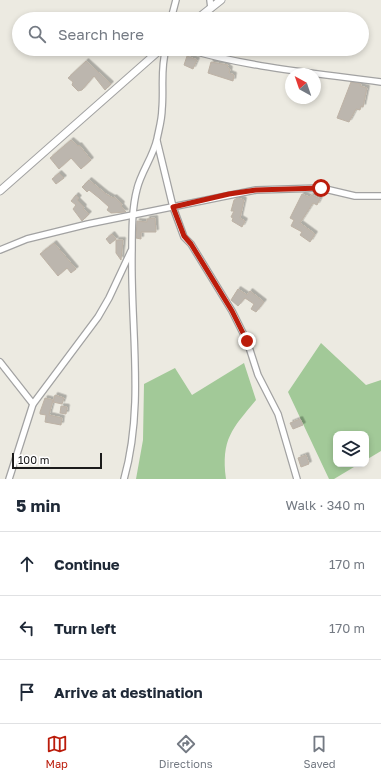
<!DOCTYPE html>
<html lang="en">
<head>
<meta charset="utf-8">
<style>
	:root { --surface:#fff; --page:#f2f2f3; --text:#1f2937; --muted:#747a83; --line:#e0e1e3; --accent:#bb1c0b }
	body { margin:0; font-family:"Golos Text",sans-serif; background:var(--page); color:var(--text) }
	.controls { position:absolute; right:12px; bottom:12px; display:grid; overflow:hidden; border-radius:8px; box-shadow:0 2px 6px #0003 }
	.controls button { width:36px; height:36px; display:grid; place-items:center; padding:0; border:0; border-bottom:1px solid var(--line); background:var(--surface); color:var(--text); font:20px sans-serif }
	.compass { position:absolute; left:285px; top:68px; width:36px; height:36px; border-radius:50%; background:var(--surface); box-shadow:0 2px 6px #0003; rotate:320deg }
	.scale { position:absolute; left:12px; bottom:10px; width:90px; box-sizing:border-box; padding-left:4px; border:2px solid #1b1b1b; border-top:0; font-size:11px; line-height:14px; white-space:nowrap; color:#1b1b1b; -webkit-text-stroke:3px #fff; paint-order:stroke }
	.stop { position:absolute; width:12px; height:12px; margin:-9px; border:3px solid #bb1c0b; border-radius:50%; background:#fff }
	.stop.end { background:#bb1c0b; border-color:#fff; box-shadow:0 1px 4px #0008 }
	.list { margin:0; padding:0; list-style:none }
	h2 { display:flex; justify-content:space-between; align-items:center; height:52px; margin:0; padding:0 16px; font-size:17px }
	h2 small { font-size:13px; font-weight:400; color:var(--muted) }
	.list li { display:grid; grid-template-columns:26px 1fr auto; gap:12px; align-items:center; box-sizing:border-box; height:64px; padding:0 16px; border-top:1px solid var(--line) }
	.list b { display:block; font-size:15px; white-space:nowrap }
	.list em { font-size:13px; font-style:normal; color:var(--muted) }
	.icon { flex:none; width:22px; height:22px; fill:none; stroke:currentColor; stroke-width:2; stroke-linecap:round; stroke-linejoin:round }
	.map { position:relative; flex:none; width:381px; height:479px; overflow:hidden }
	.search { position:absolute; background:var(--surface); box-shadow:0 2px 6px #0003; left:12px; right:12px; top:12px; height:44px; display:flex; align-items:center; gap:10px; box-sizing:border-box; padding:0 14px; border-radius:22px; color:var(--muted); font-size:15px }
	.sheet { height:244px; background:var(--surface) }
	nav { display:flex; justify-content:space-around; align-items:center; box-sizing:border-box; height:56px; border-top:1px solid var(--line); background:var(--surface); font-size:11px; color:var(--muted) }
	nav a { display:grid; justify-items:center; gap:2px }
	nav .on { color:var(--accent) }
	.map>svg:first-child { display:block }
</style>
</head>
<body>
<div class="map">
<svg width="381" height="479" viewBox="0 0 381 479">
	<defs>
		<filter id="shadow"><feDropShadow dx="2.5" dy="-2.5" stdDeviation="0" flood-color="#0004"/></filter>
	</defs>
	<rect width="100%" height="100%" fill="#eceae1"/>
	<g fill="#a2c998">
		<path d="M321,343L366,385L381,380V451L366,460V434H336V464H359L334,479H329L288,392Z"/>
		<path d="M244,363L256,400C232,429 221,439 226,479H136L143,440L144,384L175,368L192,395Z"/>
	</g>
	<g fill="#bcb6ae" stroke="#bdb2a5" filter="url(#shadow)">
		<path d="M187,56L197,60L193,69L184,65Z"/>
		<path d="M86,61L111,84L105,90L94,76L82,90L78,91L72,85L73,82L68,78Z"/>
		<path d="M211,62L228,65L227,67L230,69L229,73L234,75L233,81L208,73Z"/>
		<path d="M351,82L361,84L360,86L367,88L363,107L361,106L360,110L356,109L349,122L337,118Z"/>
		<path d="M71,140L78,146L79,145L91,160L81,169L71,158L59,169L50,158Z"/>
		<path d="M59,173L64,178L56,184L52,179Z"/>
		<path d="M89,180L106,194L113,198L114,197L122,204L121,206L126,212L111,213L107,210L109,207L99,198L89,190L87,192L82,187Z"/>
		<path d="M302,194L309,197L312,195L320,199L317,205L313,203L300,223L315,234L310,242L300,235L302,232L291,226L294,220L290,218Z"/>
		<path d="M76,195L79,198L77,200L84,207L83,209L89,214L82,221L73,209L76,205L71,201Z"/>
		<path d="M238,198L244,200L240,218L245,221L242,227L232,221L233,218L231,217L234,211H231L234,200Z"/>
		<path d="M155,218L156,232H141V239L136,238L137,221L147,222V219Z"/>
		<path d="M112,234L116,239L110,244L106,239Z"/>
		<path d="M116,240H123L121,260L116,253Z"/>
		<path d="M54,243L76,269L71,273L67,268L58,276L40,254Z"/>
		<path d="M238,289L247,295L250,291L264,302L256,312L251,309L254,304L245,298L238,306L231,300Z"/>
		<path d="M55,395L64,398L62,404L53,402Z"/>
		<path d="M45,398L53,400L49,415L62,418L61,425L45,422L46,415L40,414V412Z"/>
		<path d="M61,406L67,407L66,414L60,413Z"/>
		<path d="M300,419L303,425L293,429L290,423Z"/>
		<path d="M306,455L309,464L301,467L298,458Z"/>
	</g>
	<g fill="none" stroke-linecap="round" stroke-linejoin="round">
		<g stroke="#a2a2a2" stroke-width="8">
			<g id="minor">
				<path d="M210,0L211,8"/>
				<path d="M171,19L176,0"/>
				<path d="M187,49C250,68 316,73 381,82"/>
				<path d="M157,141L173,207L184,237L191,244L232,311L247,341L258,375L278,414L297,479"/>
				<path d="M0,250L27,239L88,224L256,190L321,188L355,196H381"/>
				<path d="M0,362L33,404"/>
				<path d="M9,479L33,404L98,317L109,298L131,251"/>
				<path d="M124,479C145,405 130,326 132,250C132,230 132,208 137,189C141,172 153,157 157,139C159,129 162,119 162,109C164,89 160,69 166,49"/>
			</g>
		</g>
		<g stroke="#a2a2a2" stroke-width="9">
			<g id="tertiary">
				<path d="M197,19L221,0"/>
				<path d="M0,191L161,49"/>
			</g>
		</g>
		<use href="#minor" stroke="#fff" stroke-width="5.5"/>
		<use href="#tertiary" stroke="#fff" stroke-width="7"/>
	</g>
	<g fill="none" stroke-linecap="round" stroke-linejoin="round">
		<path stroke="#bb1c0b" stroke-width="5" d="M247,341L232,311L191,244L184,236L173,207L229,194L256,190L321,188"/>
	</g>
</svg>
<div class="controls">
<button><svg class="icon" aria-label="layers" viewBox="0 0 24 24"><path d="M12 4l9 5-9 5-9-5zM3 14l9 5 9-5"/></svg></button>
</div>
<svg class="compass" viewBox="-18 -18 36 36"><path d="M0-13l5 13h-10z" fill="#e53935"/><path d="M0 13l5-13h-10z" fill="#747a83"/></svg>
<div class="scale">100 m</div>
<div class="stop" style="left:321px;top:188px"></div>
<div class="stop end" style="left:247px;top:341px"></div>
<div class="search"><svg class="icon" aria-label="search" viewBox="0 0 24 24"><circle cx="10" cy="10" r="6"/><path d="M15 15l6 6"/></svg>Search here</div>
</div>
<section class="sheet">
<h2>5 min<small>Walk · 340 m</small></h2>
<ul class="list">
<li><svg class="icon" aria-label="ahead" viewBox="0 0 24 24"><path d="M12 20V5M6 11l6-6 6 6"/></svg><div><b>Continue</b></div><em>170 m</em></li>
<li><svg class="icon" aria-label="left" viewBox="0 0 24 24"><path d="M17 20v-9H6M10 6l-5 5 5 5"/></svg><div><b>Turn left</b></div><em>170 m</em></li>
<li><svg class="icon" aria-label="arrive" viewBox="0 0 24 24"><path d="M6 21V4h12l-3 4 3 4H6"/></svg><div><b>Arrive at destination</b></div></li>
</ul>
</section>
<nav>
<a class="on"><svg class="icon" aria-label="map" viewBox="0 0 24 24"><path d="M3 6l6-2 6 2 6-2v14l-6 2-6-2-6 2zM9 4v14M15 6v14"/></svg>Map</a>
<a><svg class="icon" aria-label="directions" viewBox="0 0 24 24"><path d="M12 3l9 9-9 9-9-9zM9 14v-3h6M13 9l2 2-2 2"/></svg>Directions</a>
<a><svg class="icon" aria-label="saved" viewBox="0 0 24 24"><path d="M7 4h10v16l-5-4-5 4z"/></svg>Saved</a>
</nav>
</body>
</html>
